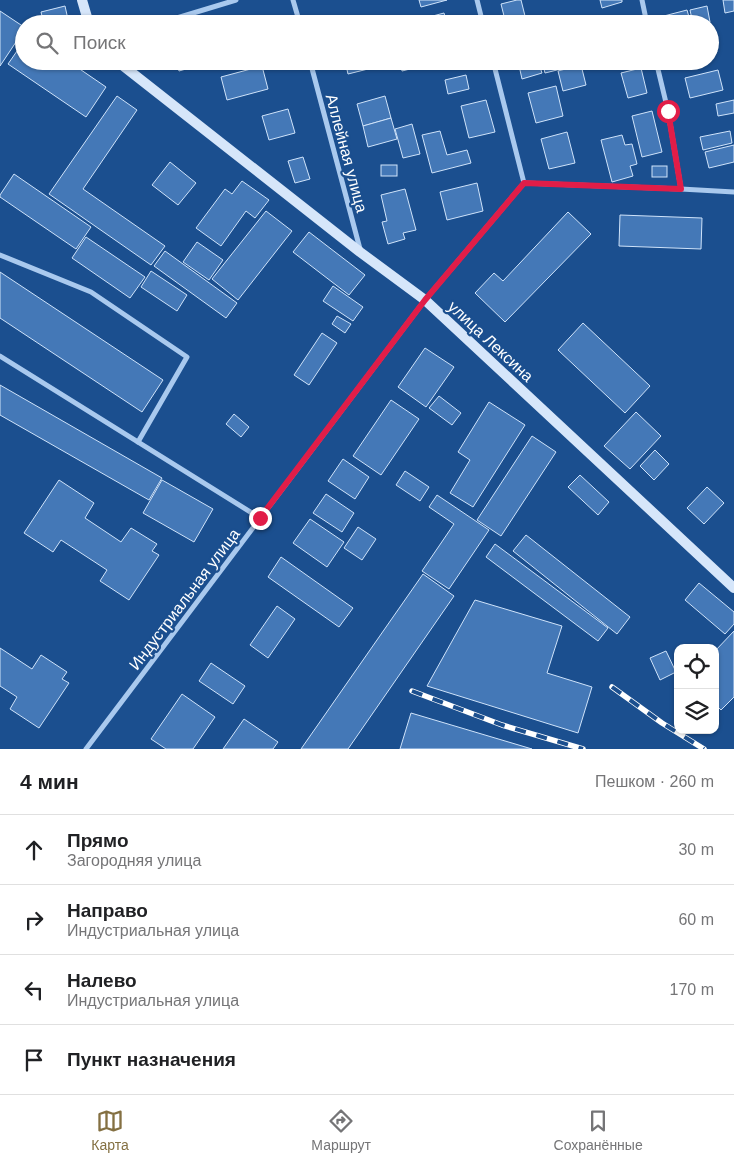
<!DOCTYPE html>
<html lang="ru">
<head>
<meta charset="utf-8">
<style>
	:root { --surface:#fff; --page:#f2f2f2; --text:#202124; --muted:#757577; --line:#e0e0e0; --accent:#847042 }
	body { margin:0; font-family:Helvetica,sans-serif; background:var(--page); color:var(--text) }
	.controls { position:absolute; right:15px; bottom:15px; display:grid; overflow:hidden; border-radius:10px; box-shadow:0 1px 4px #0004 }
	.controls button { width:45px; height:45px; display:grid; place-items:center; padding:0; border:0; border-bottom:1px solid var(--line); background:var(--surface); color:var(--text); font:25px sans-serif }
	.stop { position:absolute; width:15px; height:15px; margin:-11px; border:4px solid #e11d48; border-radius:50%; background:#fff }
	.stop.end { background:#e11d48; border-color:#fff; box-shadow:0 1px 5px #0008 }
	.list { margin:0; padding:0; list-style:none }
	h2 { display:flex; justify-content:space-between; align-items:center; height:65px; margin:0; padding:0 20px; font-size:21px }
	h2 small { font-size:16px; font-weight:400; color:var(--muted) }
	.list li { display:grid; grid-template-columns:32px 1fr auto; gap:15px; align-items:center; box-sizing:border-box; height:70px; padding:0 20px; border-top:1px solid var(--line) }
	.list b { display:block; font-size:19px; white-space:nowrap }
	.list p { margin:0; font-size:16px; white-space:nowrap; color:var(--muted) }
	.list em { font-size:16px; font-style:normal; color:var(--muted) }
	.icon { flex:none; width:28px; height:28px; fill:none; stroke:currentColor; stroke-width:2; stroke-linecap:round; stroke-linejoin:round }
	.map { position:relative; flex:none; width:734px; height:749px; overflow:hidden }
	.search { position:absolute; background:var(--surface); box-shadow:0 1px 4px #0004; left:15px; right:15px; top:15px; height:55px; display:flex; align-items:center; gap:12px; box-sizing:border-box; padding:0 18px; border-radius:28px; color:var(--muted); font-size:19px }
	.sheet { height:345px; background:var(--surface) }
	nav { display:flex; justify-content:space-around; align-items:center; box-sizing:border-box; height:70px; border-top:1px solid var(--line); background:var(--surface); font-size:14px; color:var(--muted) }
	nav a { display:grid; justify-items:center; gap:2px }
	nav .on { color:var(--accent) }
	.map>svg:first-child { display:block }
</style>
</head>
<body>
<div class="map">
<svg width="734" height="749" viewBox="0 0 734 749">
	<rect width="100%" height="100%" fill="#1b4f8f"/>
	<g fill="#4478b7" stroke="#cfe3fa">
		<path d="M419,0H447L421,7Z"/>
		<path d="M517,0H521L527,24H506L501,4Z"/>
		<path d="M600,0H622V2L602,8Z"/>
		<path d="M723,0H734V11L725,13Z"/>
		<path d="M65,6L69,24H44L41,12Z"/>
		<path d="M707,6L710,22L693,24L690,10Z"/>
		<path d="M687,10L691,24H662L660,17Z"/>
		<path d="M0,11L24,27V30L0,66Z"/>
		<path d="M444,13L447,23L414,24V21Z"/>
		<path d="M366,17L368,24H341Z"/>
		<path d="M710,30L717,52L710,53Z"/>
		<path d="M24,41V61H68L106,87L86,117L8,64Z"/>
		<path d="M176,61H214L179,71Z"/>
		<path d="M345,61H383L384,65L348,74Z"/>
		<path d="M400,61H442L402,71Z"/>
		<path d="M518,61H538L542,73L522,79Z"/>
		<path d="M542,61H581V64L545,73Z"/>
		<path d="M581,65L586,85L563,91L558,71Z"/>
		<path d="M262,66L268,89L227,100L221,77Z"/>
		<path d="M641,68L647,93L628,98L621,73Z"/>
		<path d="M718,70L723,90L690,98L685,78Z"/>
		<path d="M466,75L469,89L448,94L445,80Z"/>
		<path d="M556,86L563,116L536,123L528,93Z"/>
		<path d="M117,96L137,110L83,189L165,246L151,265L49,194Z"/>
		<path d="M385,96L391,118L363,126L357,104Z"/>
		<path d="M486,100L495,132L469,138L461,106Z"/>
		<path d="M734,100V113L718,116L716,104Z"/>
		<path d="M288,109L295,133L269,140L262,116Z"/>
		<path d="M652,111L662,152L642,157L632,116Z"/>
		<path d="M391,118L397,139L368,147L363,126Z"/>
		<path d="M412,124L420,154L403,158L395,129Z"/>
		<path d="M440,131L447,155L467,150L471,163L432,173L422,135Z"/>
		<path d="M730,131L732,143L703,150L700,137Z"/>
		<path d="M567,132L575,163L549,169L541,139Z"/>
		<path d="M622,135L625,145L632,144L637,164L630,166L633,176L612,182L601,140Z"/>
		<path d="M734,145V162L709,168L705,152Z"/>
		<path d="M303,157L310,179L295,183L288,161Z"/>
		<path d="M170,162L196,183L178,205L152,185Z"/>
		<rect x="381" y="165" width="16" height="11"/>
		<rect x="652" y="166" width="15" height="11"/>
		<path d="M14,174L91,227L76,249L0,197V195Z"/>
		<path d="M242,181L269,200L255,218L246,211L221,246L196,228L225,189L232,194Z"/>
		<path d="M477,183L483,211L447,220L440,192Z"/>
		<path d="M405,189L416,230L403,233L405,239L388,244L382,222L387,221L381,195Z"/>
		<path d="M266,211L292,231L238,300L212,279Z"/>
		<path d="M568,212L591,234L505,322L475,293L494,273L503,281Z"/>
		<path d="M620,215L702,218L701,249L619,246Z"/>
		<path d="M309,232L365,275L349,295L293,252Z"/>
		<path d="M86,237L145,277L130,298L72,258Z"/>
		<path d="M197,242L223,260L209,280L183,262Z"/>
		<path d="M165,251L237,303L226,318L154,266Z"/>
		<path d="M151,271L187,295L177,311L141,287Z"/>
		<path d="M0,272L163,380L142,412L0,318Z"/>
		<path d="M333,286L363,307L353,321L323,301Z"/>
		<path d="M337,316L351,324L345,333L332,324Z"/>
		<path d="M583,323L650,386L625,413L558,350Z"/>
		<path d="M322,333L337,343L309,385L294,375Z"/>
		<path d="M425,348L454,367L426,407L398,387Z"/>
		<path d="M0,385L162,478L149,500L0,415Z"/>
		<path d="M439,396L461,413L452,425L429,408Z"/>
		<path d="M391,400L419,419L381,475L353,456Z"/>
		<path d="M489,402L525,425L473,507L450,493L470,460L458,452Z"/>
		<path d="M636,412L661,436L630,469L604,446Z"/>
		<path d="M234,414L249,427L241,437L226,424Z"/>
		<path d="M532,436L556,452L501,536L477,520Z"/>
		<path d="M655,450L669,464L654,480L640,466Z"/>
		<path d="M343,459L369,477L355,499L328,481Z"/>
		<path d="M405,471L429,487L420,501L396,485Z"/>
		<path d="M580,475L609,502L598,515L568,487Z"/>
		<path d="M59,480L94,503L85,518L121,542L131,528L157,544L152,551L159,555L129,600L100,581L107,570L61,540L53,552L24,533Z"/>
		<path d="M162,480L213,509L194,542L143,513Z"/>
		<path d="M707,487L724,503L704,524L687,508Z"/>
		<path d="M326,494L354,513L342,532L313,513Z"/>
		<path d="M437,495L489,530L449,589L422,571L454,524L429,507Z"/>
		<path d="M310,519L344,542L327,567L293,543Z"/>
		<path d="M358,527L376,539L362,560L344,548Z"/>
		<path d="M526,535L630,617L617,634L513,551Z"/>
		<path d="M495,544L608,628L598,641L486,557Z"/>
		<path d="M281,557L353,608L339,627L268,577Z"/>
		<path d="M423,574L454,596L348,749H301Z"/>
		<path d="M699,583L734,612V624L725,634L685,600Z"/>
		<path d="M475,600L562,626L547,673L592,687L578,733L427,686Z"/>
		<path d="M277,606L295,619L268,658L250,645Z"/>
		<path d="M734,631V697L721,710L715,704V651Z"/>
		<path d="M0,648L32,669L41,655L67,672L62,679L69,683L39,728L10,709L17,697L0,686Z"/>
		<path d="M666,651L676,672L660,680L650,658Z"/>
		<path d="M211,663L245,686L233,704L199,681Z"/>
		<path d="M182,694L215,717L193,749H166L151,739Z"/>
		<path d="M411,713L532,749H400Z"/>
		<path d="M244,719L278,742L273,749H223Z"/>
	</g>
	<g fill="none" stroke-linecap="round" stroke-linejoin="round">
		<g stroke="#a9c9ee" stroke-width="5">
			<path d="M293,0L300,24"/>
			<path d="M477,0L483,24"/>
			<path d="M642,0L647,24"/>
			<path d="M157,24L236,0"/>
			<path d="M310,61L360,249"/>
			<path d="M493,61L524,183"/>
			<path d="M656,61L668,111L681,189"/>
			<path d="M0,255L91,292L187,357L138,442"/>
			<path d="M0,356L260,518"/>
			<path d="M86,749L425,300L524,183L681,189L734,192"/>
		</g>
		<g stroke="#d6e6fa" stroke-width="10">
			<path d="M82,0L89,24"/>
			<path d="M117,61L360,252L425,300L734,588"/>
		</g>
		<g stroke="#fff" stroke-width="5.5">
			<g id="rail">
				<path d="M612,687L662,723L704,749"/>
				<path d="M412,691L502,725L583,749"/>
			</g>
		</g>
		<use href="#rail" stroke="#1b4f8f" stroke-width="4" stroke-dasharray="11" stroke-linecap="butt"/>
	</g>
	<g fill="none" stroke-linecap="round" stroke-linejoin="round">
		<path stroke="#e11d48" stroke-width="6" d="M260,518L425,300L524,183L681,189L668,111"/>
	</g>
	<g text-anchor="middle" stroke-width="4.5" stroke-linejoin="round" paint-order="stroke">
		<g font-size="16" fill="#fff" stroke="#1b4f8f">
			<text transform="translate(347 153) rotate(75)" y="6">Аллейная улица</text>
			<text transform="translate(491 341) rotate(43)" y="6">улица Лексина</text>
			<text transform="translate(184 599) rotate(-53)" y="6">Индустриальная улица</text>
		</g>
	</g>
</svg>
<div class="controls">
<button><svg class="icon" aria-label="locate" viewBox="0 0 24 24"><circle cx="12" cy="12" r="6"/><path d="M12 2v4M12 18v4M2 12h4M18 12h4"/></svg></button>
<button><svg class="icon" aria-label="layers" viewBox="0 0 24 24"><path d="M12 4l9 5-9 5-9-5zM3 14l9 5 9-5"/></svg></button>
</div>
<div class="stop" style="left:668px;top:111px"></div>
<div class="stop end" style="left:260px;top:518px"></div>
<div class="search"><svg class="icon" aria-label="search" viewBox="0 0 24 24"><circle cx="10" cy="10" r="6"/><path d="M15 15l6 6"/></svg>Поиск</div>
</div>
<section class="sheet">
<h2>4 мин<small>Пешком · 260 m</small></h2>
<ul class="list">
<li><svg class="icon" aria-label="ahead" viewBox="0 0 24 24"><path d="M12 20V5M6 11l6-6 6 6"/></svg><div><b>Прямо</b><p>Загородняя улица</p></div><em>30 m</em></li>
<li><svg class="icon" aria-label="right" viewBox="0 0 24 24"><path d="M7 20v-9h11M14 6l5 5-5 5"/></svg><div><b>Направо</b><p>Индустриальная улица</p></div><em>60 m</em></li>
<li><svg class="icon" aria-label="left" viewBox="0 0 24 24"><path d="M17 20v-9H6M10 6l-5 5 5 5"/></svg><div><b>Налево</b><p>Индустриальная улица</p></div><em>170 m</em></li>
<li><svg class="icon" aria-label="arrive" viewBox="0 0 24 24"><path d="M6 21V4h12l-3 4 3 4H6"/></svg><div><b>Пункт назначения</b></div></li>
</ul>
</section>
<nav>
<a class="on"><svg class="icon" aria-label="map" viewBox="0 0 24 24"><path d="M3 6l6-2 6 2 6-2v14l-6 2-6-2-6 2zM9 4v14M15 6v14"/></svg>Карта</a>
<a><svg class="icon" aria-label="directions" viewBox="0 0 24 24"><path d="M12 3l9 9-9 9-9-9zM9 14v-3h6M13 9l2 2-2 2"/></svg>Маршрут</a>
<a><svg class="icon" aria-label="saved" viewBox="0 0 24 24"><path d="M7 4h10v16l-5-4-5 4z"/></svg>Сохранённые</a>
</nav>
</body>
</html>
